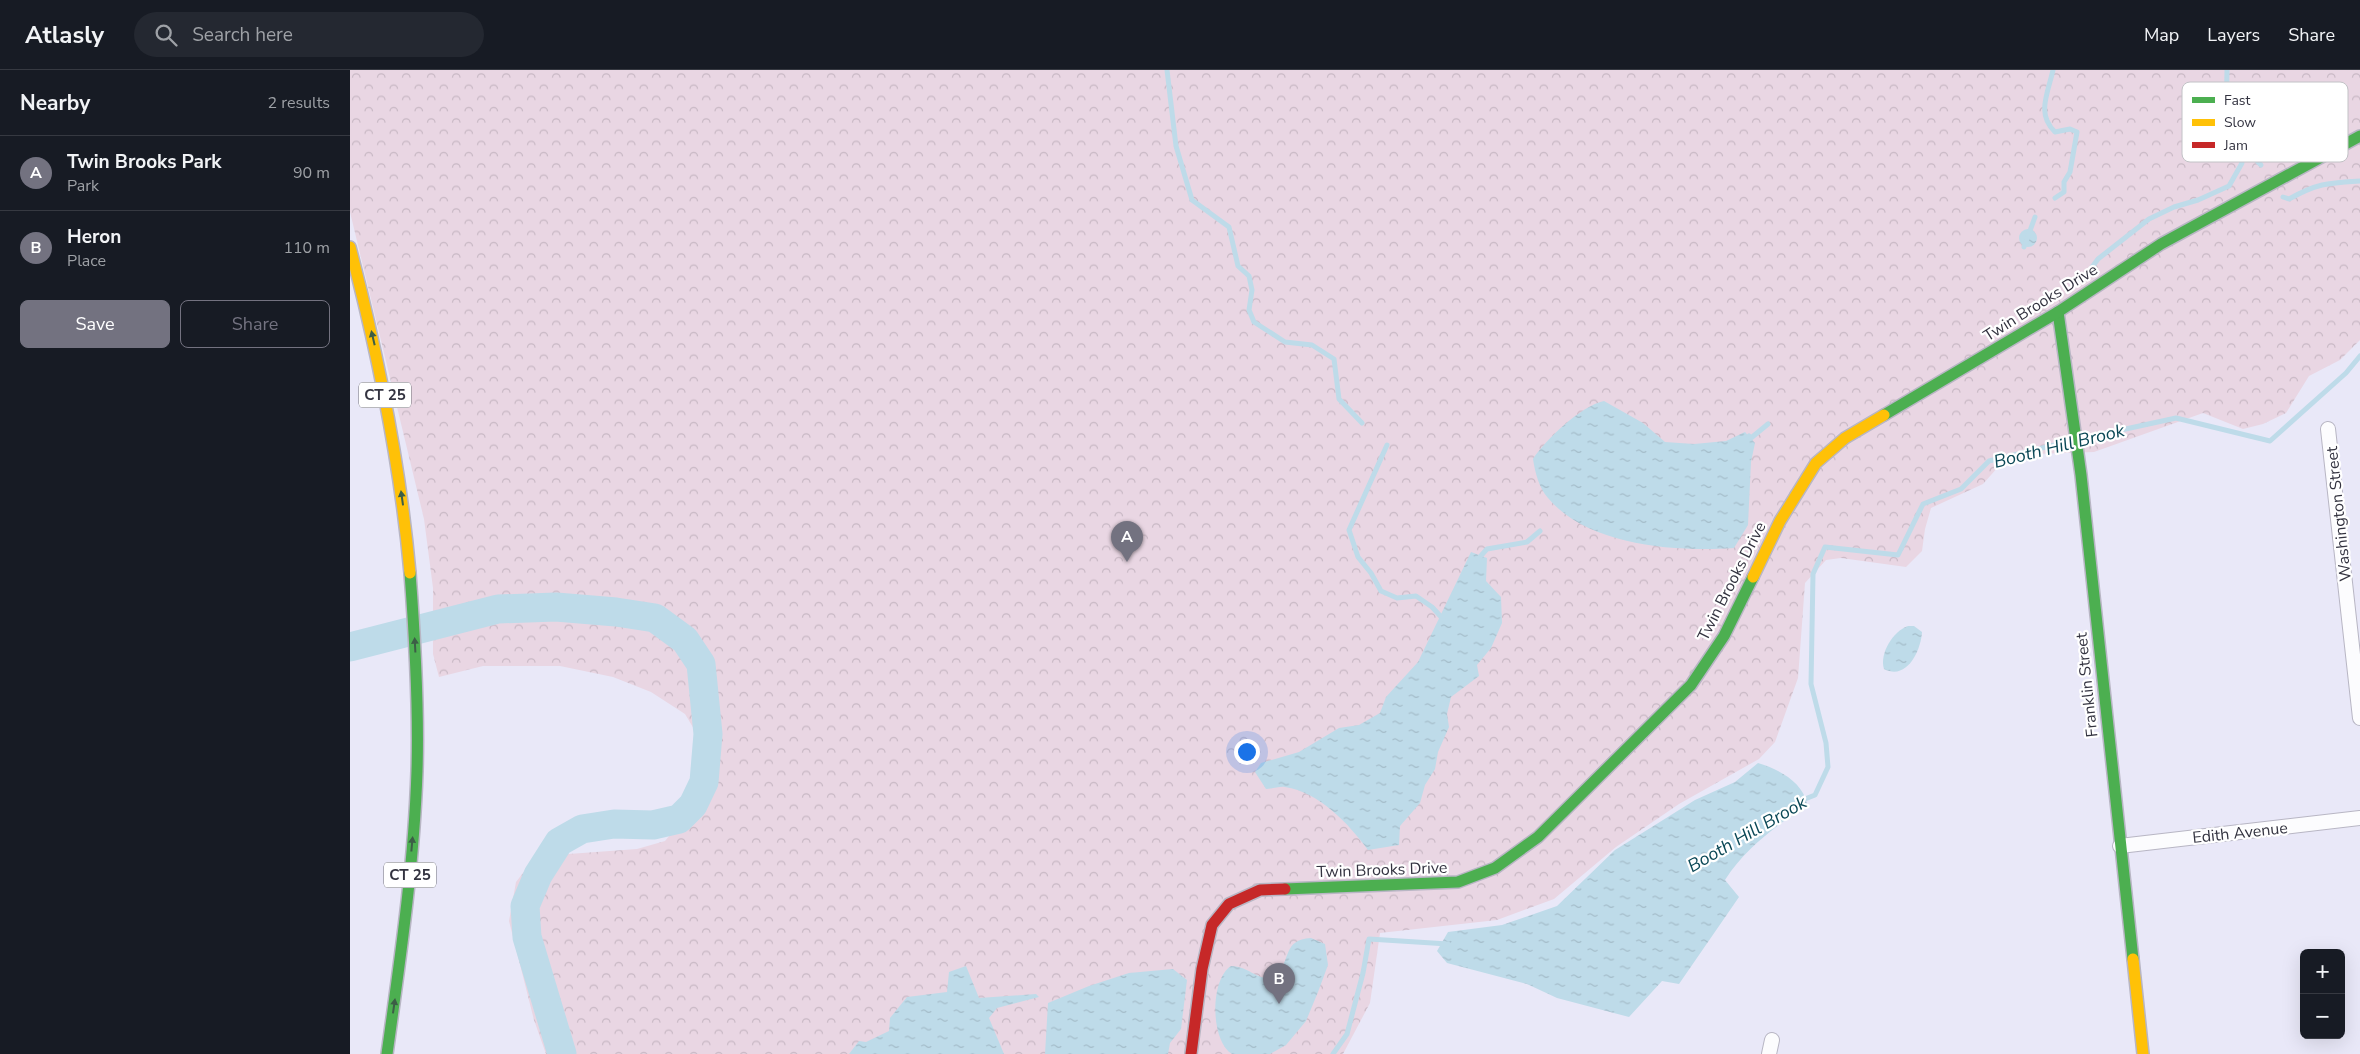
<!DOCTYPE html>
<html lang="en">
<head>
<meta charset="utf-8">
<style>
	:root { --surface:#171b24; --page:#242831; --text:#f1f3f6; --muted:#9ea1a6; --line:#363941; --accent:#737280 }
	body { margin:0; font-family:"Nunito Sans",sans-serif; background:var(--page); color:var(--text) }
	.controls { position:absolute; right:15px; bottom:15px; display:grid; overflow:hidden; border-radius:8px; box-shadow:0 5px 20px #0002 }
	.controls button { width:45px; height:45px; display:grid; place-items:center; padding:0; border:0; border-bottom:1px solid var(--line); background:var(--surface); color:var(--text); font:25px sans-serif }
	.you { position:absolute; left:896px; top:681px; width:18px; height:18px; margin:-12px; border:4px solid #fff; border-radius:50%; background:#1a73e8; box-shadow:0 0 0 8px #1a73e833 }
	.badge { display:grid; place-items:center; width:32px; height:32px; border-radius:50%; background:var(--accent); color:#fff; font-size:16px; font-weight:700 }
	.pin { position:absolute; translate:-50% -41px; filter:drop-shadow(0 1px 2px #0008) }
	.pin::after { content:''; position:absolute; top:26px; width:18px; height:15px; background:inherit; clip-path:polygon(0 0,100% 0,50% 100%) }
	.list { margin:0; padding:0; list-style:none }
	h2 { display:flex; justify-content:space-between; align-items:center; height:65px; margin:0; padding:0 20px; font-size:21px }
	h2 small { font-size:16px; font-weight:400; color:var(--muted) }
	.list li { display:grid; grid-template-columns:32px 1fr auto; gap:15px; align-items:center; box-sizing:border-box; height:75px; padding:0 20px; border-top:1px solid var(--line) }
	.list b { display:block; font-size:19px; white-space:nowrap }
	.list p { margin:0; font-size:16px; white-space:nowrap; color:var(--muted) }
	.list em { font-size:16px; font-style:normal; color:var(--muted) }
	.actions { display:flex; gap:10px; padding:15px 20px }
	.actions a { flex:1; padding:11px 0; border:1px solid var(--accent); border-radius:8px; text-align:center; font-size:18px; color:var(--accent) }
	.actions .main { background:var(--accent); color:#fff }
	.icon { flex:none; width:28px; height:28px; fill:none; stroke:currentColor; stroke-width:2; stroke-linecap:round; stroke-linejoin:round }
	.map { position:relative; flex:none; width:2010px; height:984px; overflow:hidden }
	header { display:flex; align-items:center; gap:30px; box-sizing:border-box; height:70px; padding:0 25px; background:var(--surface); border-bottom:1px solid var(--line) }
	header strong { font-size:24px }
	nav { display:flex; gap:28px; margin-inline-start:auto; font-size:18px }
	.search { width:350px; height:45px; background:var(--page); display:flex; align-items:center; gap:12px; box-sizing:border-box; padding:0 18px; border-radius:28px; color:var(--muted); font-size:19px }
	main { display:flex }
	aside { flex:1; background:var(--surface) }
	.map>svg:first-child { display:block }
</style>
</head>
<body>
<header>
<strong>Atlasly</strong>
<div class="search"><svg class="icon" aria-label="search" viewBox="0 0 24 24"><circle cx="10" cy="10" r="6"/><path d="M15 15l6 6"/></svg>Search here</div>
<nav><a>Map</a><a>Layers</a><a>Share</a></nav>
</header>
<main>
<aside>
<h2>Nearby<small>2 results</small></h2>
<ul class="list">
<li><span class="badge">A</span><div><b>Twin Brooks Park</b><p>Park</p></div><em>90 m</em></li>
<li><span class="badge">B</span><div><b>Heron</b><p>Place</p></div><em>110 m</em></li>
</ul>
<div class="actions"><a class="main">Save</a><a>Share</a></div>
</aside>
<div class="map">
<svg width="2010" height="984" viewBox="0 0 2010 984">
	<defs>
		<pattern id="park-crowns" width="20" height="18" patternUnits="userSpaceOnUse" patternTransform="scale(1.25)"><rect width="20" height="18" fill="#e9d6e3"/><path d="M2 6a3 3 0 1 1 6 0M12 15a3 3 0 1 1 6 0" fill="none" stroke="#c8b8c4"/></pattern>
		<pattern id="water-ripples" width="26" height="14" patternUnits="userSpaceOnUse" patternTransform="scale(1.25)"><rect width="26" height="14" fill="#bedbe9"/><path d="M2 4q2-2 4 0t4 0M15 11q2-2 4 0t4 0" fill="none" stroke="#a4bcc9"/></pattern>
	</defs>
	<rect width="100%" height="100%" fill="#e9e8f8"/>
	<path fill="url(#park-crowns)" d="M0,0H2010V270L1990,290L1959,306L1936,343L1913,354L1893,359L1853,343L1744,382L1687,384L1649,396L1633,414L1581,438L1575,459L1572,481L1556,497L1491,488L1476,490L1455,513L1448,608L1425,672L1409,689L1329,734L1266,777L1204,829L1147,850L1030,863L1020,933L993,984H196L184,950L159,851L166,812L176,799L205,785L287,779L315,771L334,748L347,682L344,659L335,644L301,622L263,607L210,596H133L89,607L83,584V518L74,449L0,142Z"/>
	<g fill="url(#water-ripples)">
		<circle cx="1678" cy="168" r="9"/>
		<path d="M1254,331L1293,353L1315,372L1344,374L1376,371L1395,362L1405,373L1401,392L1398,455L1384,478C1326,482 1238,476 1198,428C1189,418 1185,402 1183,389C1196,369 1231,336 1254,331Z"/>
		<path d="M1121,482L1137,488L1136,511L1151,527L1152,553L1141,578L1127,595L1129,606L1101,627L1097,644L1099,657L1088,682L1085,699L1075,715L1070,733L1050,756L1049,775L1018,780C999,754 969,722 935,717C930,716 922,719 916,719L905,702L911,693L949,682L989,658L1009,655L1030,643L1036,627L1068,592Z"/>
		<path d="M1558,556H1564L1572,562C1571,580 1557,611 1534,599C1529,584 1543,561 1558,556Z"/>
		<path d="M1408,693C1428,699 1453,712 1457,734C1426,757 1396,777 1375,810L1389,827L1329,914L1312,911L1279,947L1207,928L1177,914L1097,893L1087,881L1098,862L1152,855L1207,836L1265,780L1345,730L1385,712Z"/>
		<path d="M961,868L975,874L978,895L968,922L956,951L936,975L920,984H882C860,971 860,909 881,896C901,897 904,910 925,908C942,889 932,870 961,868Z"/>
		<path d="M616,896L629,928L686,924L689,927L647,938L639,948L654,984H499L509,971L516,972L539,961L540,948L557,927L597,922L599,902Z"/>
		<path d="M823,899L837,910L831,959L820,973L818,984H695L698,933L739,916L779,903Z"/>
	</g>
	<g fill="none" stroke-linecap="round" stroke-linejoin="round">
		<g stroke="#bedbe9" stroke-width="5">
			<path d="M817,0L826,76L842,130L879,157L888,196L899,206L902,220L899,240L904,252L935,272L962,275L984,289L989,329L1012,353"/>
			<path d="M1703,0C1698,23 1686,44 1705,62L1720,59L1727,62L1720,102L1714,112V122L1705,128"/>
			<path d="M1889,81L1900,84L1911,95"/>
			<path d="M1933,127L1939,129C1968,113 1978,113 2010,111"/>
			<path d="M1674,177L1685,147"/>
			<path d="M1722,213L1737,204L1748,189L1799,149L1824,137L1848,130L1879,116L1892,93L1876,51L1877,0"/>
			<path d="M1399,366L1401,368L1418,354"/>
			<path d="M1730,369L1826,348L1920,371L1996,303L2010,286"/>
			<path d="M1037,375L999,460L1008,487L1021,503L1031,521L1047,528L1066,526L1082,537L1094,550"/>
			<path d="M1128,489L1137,479L1177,472L1190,461"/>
			<path d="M1450,731L1465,725L1478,697L1476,673L1461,614L1463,504L1475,477L1548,485L1573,434L1611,419L1639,391L1721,371"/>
			<path d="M983,984L997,964L1013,903L1019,869L1098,874"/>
		</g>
		<path stroke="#bedbe9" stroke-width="29" d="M0,577L148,539L206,537L266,542L305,548L335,570L351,594L358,664L354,712L343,735L329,749L303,755L264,754L232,759L209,772L188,805L175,836L177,867L212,984"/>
		<g stroke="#b8b6c4" stroke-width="16">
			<g id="street">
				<path d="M1978,359L2010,648"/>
				<path d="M1770,776L2010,748"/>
				<path d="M1419,984L1422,970"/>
			</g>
		</g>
		<g stroke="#b8b6c4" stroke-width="14">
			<g id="fast">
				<path d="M1708,242L1731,405L1783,889"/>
				<path d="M1534,345L1708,242L1811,174L2010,66"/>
				<path d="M935,819L1108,812L1145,798L1188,767L1341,615L1374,566L1403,507"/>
				<path d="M37,984C50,890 64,796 67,701C69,635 65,569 60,503"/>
			</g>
		</g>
		<g stroke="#b8b6c4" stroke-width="14">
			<g id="slow">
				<path d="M0,177C28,284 50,392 60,503"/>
				<path d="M1403,507L1430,451L1466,393L1495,368L1534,345"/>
				<path d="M1783,889L1793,984"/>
			</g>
		</g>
		<g stroke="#b8b6c4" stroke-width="14">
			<path id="jam" d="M841,984L852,899L862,855L879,834L910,820L935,819"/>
		</g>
		<use href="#street" stroke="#fcfcfe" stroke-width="14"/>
		<use href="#fast" stroke="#4caf50" stroke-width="11"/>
		<use href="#slow" stroke="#ffc107" stroke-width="11"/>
		<use href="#jam" stroke="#c62828" stroke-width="11"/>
	</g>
	<defs><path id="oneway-solid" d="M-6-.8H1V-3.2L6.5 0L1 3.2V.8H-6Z" transform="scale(1.25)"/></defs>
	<g fill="#3c5e46">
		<use href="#oneway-solid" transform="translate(23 268) rotate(-103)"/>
		<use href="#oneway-solid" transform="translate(52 428) rotate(-98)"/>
		<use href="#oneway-solid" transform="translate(65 575) rotate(-93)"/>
		<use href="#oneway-solid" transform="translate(62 774) rotate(-85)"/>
		<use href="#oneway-solid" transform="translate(44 936) rotate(-82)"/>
	</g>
	<g text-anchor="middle" stroke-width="4.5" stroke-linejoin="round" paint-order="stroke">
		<g fill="#fff" stroke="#707079" stroke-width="1">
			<rect x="9" y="312.5" width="52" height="25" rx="4"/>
			<rect x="34" y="792.5" width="52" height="25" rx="4"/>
		</g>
		<g font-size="15" font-weight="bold" fill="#333340">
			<text x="35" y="330">CT 25</text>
			<text x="60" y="810">CT 25</text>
		</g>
		<g font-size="16" fill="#333340" stroke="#fff">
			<text transform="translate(1690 232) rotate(-32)" y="6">Twin Brooks Drive</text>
			<text transform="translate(1988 444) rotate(-96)" y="6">Washington Street</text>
			<text transform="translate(1381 511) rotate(-63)" y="6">Twin Brooks Drive</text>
			<text transform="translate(1736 615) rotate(-96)" y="6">Franklin Street</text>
			<text transform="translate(1890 762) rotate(-6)" y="6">Edith Avenue</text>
			<text transform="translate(1032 799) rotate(-2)" y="6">Twin Brooks Drive</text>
		</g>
		<g font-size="18" font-style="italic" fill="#0b4856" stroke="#fff">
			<text transform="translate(1709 376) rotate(-14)" y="6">Booth Hill Brook</text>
			<text transform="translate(1397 764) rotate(-30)" y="6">Booth Hill Brook</text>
		</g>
	</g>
	<rect x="1832" y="12" width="166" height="80" rx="8" fill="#fff" stroke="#c2c2c6" stroke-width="1"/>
	<rect x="1842" y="27" width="23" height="6" fill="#4caf50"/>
	<rect x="1842" y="49" width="23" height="7" fill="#ffc107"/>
	<rect x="1842" y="72" width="23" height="6" fill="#c62828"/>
	<g font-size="14" fill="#333340">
		<text x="1874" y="35">Fast</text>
		<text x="1874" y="57">Slow</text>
		<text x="1874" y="80">Jam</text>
	</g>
</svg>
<div class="controls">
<button>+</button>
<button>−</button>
</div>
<div class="you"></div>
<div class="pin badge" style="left:777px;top:492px">A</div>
<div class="pin badge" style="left:929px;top:934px">B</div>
</div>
</main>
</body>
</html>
